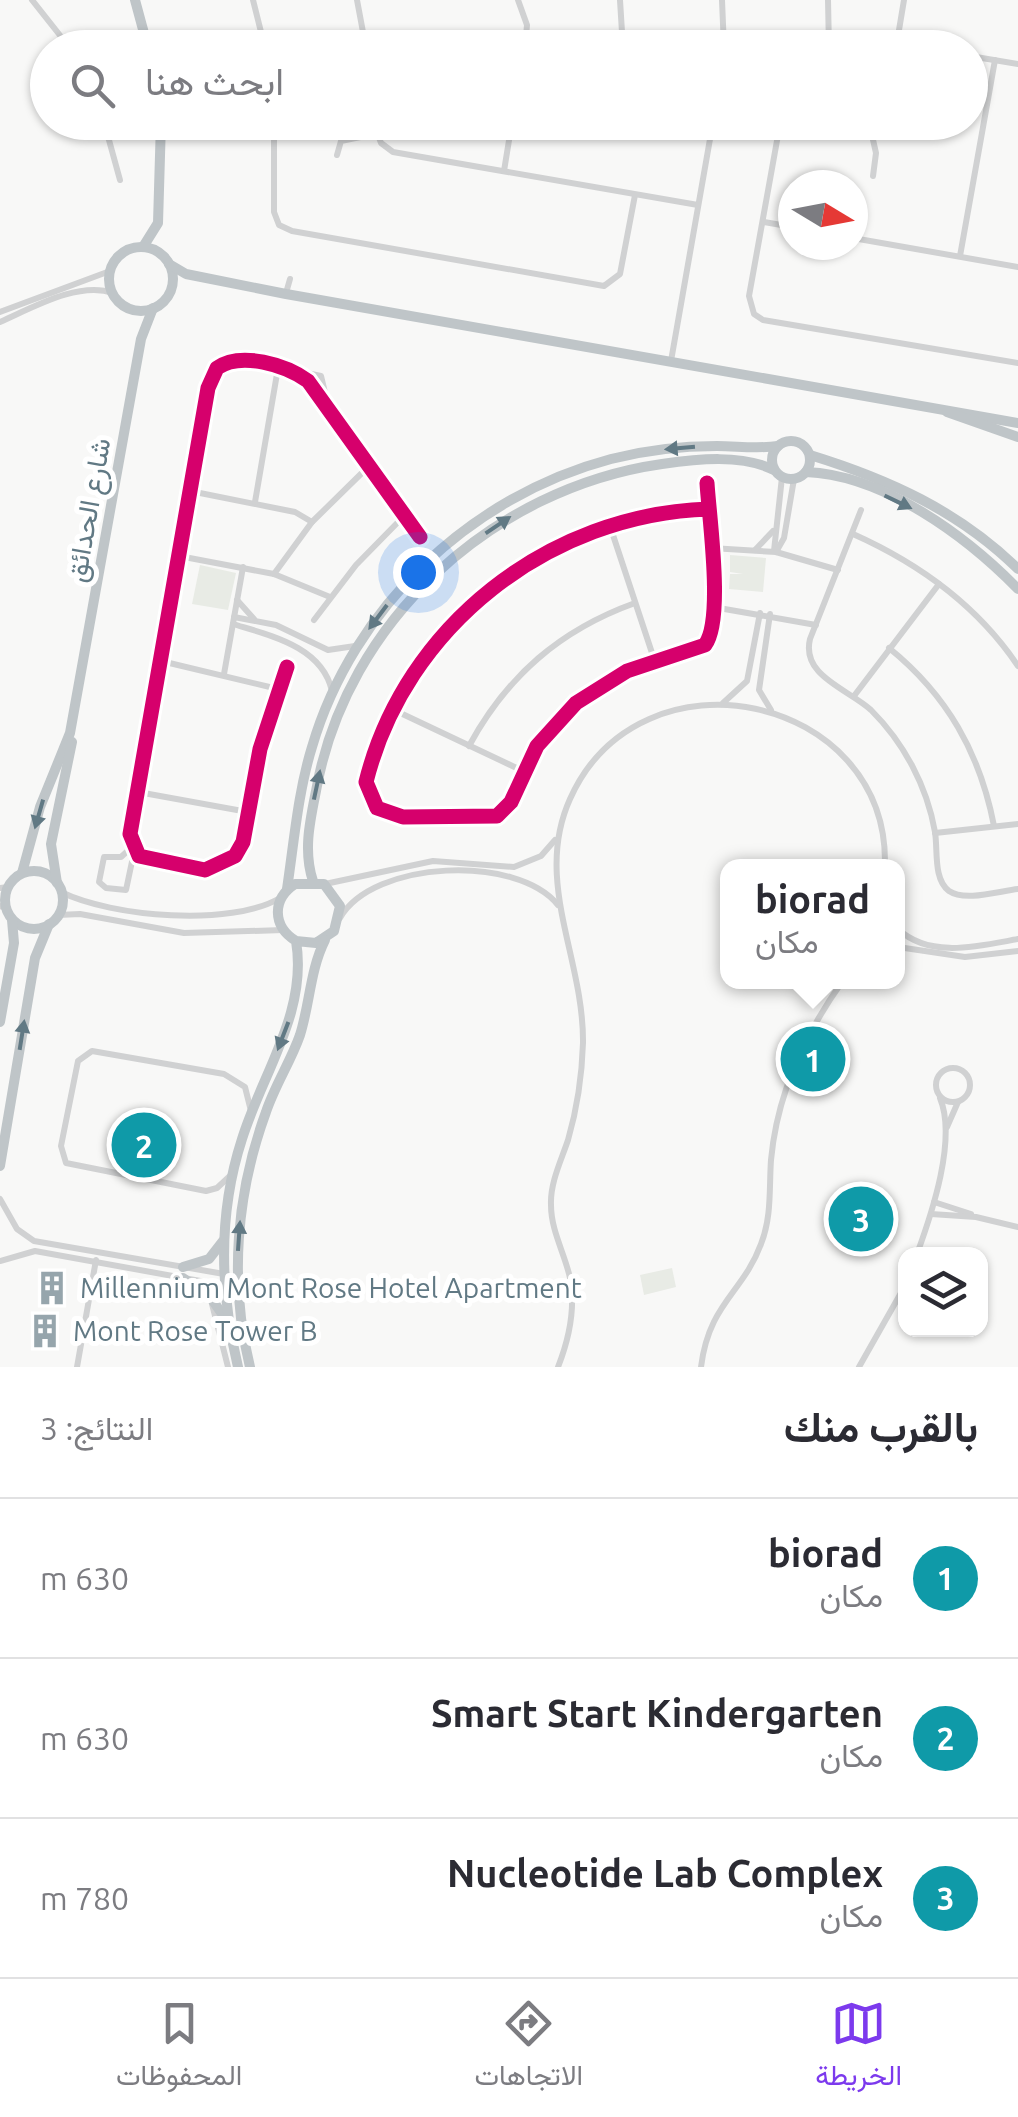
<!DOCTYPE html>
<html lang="ar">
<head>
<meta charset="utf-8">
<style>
	:root { --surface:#fff; --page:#f2f2f3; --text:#2b2b33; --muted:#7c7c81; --line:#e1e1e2; --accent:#7c3aed }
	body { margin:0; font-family:Ubuntu,Vazirmatn,sans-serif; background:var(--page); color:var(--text); direction:rtl }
	.controls { position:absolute; right:30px; bottom:30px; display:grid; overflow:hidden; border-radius:20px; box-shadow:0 2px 8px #0004 }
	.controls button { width:90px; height:90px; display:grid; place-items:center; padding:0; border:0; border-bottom:2px solid var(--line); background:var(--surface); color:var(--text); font:50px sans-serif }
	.compass { position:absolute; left:778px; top:170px; width:90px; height:90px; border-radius:50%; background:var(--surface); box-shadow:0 2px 8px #0004; rotate:100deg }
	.you { position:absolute; left:418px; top:572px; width:35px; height:35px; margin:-25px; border:8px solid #fff; border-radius:50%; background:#1a73e8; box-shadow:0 0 0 15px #1a73e833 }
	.badge { display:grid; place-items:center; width:65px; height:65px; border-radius:50%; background:var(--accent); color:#fff; font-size:32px; font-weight:700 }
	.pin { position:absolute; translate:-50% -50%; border:5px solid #fff; box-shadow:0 2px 10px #0006 }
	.popup { position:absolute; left:720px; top:859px; width:185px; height:130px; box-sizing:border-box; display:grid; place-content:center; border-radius:20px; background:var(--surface); filter:drop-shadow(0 2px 8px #0005); font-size:32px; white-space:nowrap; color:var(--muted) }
	.popup b { font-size:38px; color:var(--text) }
	.popup::after { content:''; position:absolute; left:50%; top:100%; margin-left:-20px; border:20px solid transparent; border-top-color:var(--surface) }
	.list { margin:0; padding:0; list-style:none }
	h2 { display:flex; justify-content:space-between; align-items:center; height:130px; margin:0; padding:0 40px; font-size:42px }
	h2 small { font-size:32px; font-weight:400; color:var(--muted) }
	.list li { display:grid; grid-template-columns:65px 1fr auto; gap:30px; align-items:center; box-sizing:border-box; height:160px; padding:0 40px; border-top:2px solid var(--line) }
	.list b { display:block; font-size:38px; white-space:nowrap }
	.list p { margin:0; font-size:32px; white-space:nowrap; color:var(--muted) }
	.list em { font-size:32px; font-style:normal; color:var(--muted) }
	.icon { flex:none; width:55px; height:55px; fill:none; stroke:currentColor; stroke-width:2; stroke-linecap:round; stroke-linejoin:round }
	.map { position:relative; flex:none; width:1018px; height:1367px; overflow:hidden; direction:ltr }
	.search { position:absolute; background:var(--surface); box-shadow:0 2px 8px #0004; left:30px; right:30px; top:30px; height:110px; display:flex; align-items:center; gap:25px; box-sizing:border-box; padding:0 35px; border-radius:55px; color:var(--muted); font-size:38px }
	.sheet { height:610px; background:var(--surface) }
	nav { display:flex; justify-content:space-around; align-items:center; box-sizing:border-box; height:140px; border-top:2px solid var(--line); background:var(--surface); font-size:28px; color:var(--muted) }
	nav a { display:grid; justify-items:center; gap:5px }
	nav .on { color:var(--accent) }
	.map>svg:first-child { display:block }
</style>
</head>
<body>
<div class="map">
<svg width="1018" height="1367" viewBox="0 0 1018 1367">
	<rect width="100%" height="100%" fill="#f8f8f7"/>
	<g fill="#e8ebe5">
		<path d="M730,555L766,558L763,592L729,589L730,574H743L730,572Z"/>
		<path d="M200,565L236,573L228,610L192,604Z"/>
		<path d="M672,1268L676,1287L644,1295L640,1275Z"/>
	</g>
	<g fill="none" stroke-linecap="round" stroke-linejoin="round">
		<g stroke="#d0d1d2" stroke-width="6">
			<path d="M32,0L70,48"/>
			<path d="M253,0L265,48"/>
			<path d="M357,0L366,48"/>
			<path d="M518,0L527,25L525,48"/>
			<path d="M620,0L623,48"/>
			<path d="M722,0L724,48"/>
			<path d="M828,0L829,48"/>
			<path d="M897,43L924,48"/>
			<path d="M896,48L904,0"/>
			<path d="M970,56L1018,64"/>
			<path d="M104,122L120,180"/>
			<path d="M274,122V212L279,225L292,231L604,286L620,274L635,195"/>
			<path d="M373,122L381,143L393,152L698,205"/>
			<path d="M773,122L856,136L879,122"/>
			<path d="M780,124L749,296L754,314L763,320L1018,363"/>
			<path d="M871,131L876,153L873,176"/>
			<path d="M337,155L341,141L375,134"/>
			<path d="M504,171L512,122"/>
			<path d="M764,222L793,227"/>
			<path d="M853,238L1018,267"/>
			<path d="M960,256L995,60"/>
			<path d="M286,293L290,279"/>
			<path d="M0,312L110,271"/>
			<path d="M0,322C32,308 78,281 113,293"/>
			<path d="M671,361L713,122"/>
			<path d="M297,371L321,376L327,401"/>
			<path d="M707,483C709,517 724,620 705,645L627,671L576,703L537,746L511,802L497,816L403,817L377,808L366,782C405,626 549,514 709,509"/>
			<path d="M190,491L295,512L312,522"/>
			<path d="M255,502L278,368"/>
			<path d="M861,510L810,639C801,676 848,689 871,710C904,743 927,786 935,832C938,850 933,879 949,891C965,902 999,891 1018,889"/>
			<path d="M610,526L655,662"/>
			<path d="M853,534C918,563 977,605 1018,666"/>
			<path d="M711,548L776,552L838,570"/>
			<path d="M755,550L773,531"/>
			<path d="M774,551L782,477"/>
			<path d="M776,552L784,538L794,479"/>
			<path d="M179,556L274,574L330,597"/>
			<path d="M274,574L312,522L369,466"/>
			<path d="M237,600L254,619"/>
			<path d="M713,607L816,625"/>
			<path d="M770,614L759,690L771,710"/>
			<path d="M234,617L276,625L328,650L355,646"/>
			<path d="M314,620L356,565L404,516"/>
			<path d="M233,624C272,636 322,647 332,691"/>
			<path d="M889,648C947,695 980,753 994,826"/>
			<path d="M161,661L278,689"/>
			<path d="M287,667L260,749L243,842L235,856L205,870L139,856L130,834L208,388L217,368C241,351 286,365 308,381L420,537"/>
			<path d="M224,674L243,567"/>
			<path d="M854,696L939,584"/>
			<path d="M723,703L747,681L760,613"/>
			<path d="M394,710L523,771"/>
			<path d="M469,746C507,676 560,630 635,603"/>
			<path d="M138,792L248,812"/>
			<path d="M935,833L1018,824"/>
			<path d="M132,847L121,857H104L99,882L106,888L126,890L134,852"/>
			<path d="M325,884L433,861L514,867L541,856L555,840"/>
			<path d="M0,888L8,887"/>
			<path d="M61,892C112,917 231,927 280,898"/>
			<path d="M0,906L6,908"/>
			<path d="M58,915L80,914L184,933L283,930"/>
			<path d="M340,918C373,860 517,854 558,905"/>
			<path d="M898,929C930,959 979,946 1018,939"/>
			<path d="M898,947L965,957L1018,951"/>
			<circle cx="953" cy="1085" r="17"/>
			<path d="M947,1127L958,1102"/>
			<path d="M232,1174L217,1188L206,1191L66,1163L61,1146L78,1061L92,1051L224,1074L245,1087L251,1111"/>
			<path d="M0,1199L17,1229L34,1241L224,1274L238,1288"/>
			<path d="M934,1202L971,1214"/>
			<path d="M931,1214L976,1217L1018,1227"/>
			<path d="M917,1254C932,1213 957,1139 940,1098"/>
			<path d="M0,1261L35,1251L228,1286"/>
			<path d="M212,1304L228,1367"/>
			<path d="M77,1367L96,1260"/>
			<path d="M558,1367C569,1339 576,1309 570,1278C565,1254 551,1231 551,1205C550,1183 561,1161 568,1140C577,1109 582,1075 583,1043C584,958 533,881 570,799C640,642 889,693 885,866"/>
			<path d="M701,1367C709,1303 743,1293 761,1244C772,1216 769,1188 771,1160C777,1095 805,1034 842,982"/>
			<path d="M859,1367L906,1284"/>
		</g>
		<g stroke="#bfc5c8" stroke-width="10">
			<path d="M135,0L148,48"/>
			<path d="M143,247L158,223L161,122"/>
			<circle cx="141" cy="279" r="32"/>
			<path d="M169,264L186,274L286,294L1018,423"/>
			<path d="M947,412L1018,437"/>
			<circle cx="791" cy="460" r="19"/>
			<path d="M810,455C888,479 959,511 1018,569"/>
			<path d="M806,472C884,475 966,536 1018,589"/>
			<circle cx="34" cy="900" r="29"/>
			<path d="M22,873L40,807L70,733L141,339L153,308"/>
			<path d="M313,881C303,851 310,821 316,791C346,621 493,488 662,464C697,459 742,454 774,470"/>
			<path d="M57,883L51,844L72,742"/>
			<path d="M287,889C294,842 298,792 312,747C353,607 471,496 611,459C646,450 681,446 717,446C737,446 757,449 778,446"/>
			<path d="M0,1022L14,943L12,920"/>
			<path d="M0,1166L35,958L49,924"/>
			<path d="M183,1267L209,1259L223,1241"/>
			<path d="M183,1278L211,1298L225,1318"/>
			<path d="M238,1367C220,1292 218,1213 242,1139C262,1074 308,1012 296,941C272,926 272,899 295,884H324L340,906L334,931L316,943L296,941"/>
			<path d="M250,1367C229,1282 236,1194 266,1112C275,1085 291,1061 300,1035C310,1003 310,970 325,940"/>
		</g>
		<g stroke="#fff" stroke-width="21">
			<g id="cycleway">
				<path d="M707,483C709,517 724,620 705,645L627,671L576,703L537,746L511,802L497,816L403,817L377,808L366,782C405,626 549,514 709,509"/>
				<path d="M287,667L260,749L243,842L235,856L205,870L139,856L130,834L208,388L217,368C241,351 286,365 308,381L420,537"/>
			</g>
		</g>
		<use href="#cycleway" stroke="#d6006c" stroke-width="15"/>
	</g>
	<defs><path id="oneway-solid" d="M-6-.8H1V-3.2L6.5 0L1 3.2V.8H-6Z" transform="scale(2.5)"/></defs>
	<g fill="#617984">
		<use href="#oneway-solid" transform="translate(680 448) rotate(175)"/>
		<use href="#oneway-solid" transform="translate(898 502) rotate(26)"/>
		<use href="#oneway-solid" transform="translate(498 525) rotate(-34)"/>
		<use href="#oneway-solid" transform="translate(378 617) rotate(127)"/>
		<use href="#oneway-solid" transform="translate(317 785) rotate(-78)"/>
		<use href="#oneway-solid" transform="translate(39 814) rotate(106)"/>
		<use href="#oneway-solid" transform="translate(22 1035) rotate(-81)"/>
		<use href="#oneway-solid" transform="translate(283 1036) rotate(111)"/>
		<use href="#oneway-solid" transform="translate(239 1236) rotate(-86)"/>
	</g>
	<defs>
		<g id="building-bare" transform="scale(2.7)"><path d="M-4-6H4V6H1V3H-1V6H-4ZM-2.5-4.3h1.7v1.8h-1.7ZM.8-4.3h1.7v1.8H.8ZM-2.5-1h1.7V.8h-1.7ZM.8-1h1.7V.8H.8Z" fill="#96a5ac" stroke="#fff" stroke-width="2.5" paint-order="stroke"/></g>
	</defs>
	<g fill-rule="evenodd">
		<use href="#building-bare" x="52" y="1288"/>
		<use href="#building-bare" x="45" y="1331"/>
	</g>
	<g text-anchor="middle" stroke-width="10" stroke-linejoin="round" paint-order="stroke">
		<g font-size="28" fill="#617984" stroke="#fff">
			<text transform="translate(88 510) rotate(-80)" y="10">شارع الحدائق</text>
		</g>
		<g font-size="28" fill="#617984" stroke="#fff" text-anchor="start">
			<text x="80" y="1298">Millennium Mont Rose Hotel Apartment</text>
			<text x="73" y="1341">Mont Rose Tower B</text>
		</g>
	</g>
</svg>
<div class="controls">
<button><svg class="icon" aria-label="layers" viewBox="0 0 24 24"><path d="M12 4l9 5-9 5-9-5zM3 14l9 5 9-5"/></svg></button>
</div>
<svg class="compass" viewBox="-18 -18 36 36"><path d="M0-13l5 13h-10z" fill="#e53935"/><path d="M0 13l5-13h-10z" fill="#7c7c81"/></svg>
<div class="you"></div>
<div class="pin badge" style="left:813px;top:1059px;background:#0f9aa8">1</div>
<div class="popup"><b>biorad</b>مكان</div>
<div class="pin badge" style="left:144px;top:1145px;background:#0f9aa8">2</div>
<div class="pin badge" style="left:861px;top:1219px;background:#0f9aa8">3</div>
<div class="search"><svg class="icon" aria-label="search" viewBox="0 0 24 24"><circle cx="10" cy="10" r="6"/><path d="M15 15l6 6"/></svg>ابحث هنا</div>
</div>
<section class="sheet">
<h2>بالقرب منك<small>النتائج: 3</small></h2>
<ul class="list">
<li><span class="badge" style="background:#0f9aa8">1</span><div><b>biorad</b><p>مكان</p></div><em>630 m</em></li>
<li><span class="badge" style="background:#0f9aa8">2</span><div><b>Smart Start Kindergarten</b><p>مكان</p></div><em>630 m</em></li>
<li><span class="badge" style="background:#0f9aa8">3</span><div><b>Nucleotide Lab Complex</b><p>مكان</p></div><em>780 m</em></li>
</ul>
</section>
<nav>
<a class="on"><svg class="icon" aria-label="map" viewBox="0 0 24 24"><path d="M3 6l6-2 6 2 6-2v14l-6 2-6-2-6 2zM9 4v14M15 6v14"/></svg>الخريطة</a>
<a><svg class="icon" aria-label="directions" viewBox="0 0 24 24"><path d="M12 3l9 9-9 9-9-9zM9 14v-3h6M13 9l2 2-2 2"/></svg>الاتجاهات</a>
<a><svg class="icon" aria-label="saved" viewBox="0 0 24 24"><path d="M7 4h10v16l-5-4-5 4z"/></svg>المحفوظات</a>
</nav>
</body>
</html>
